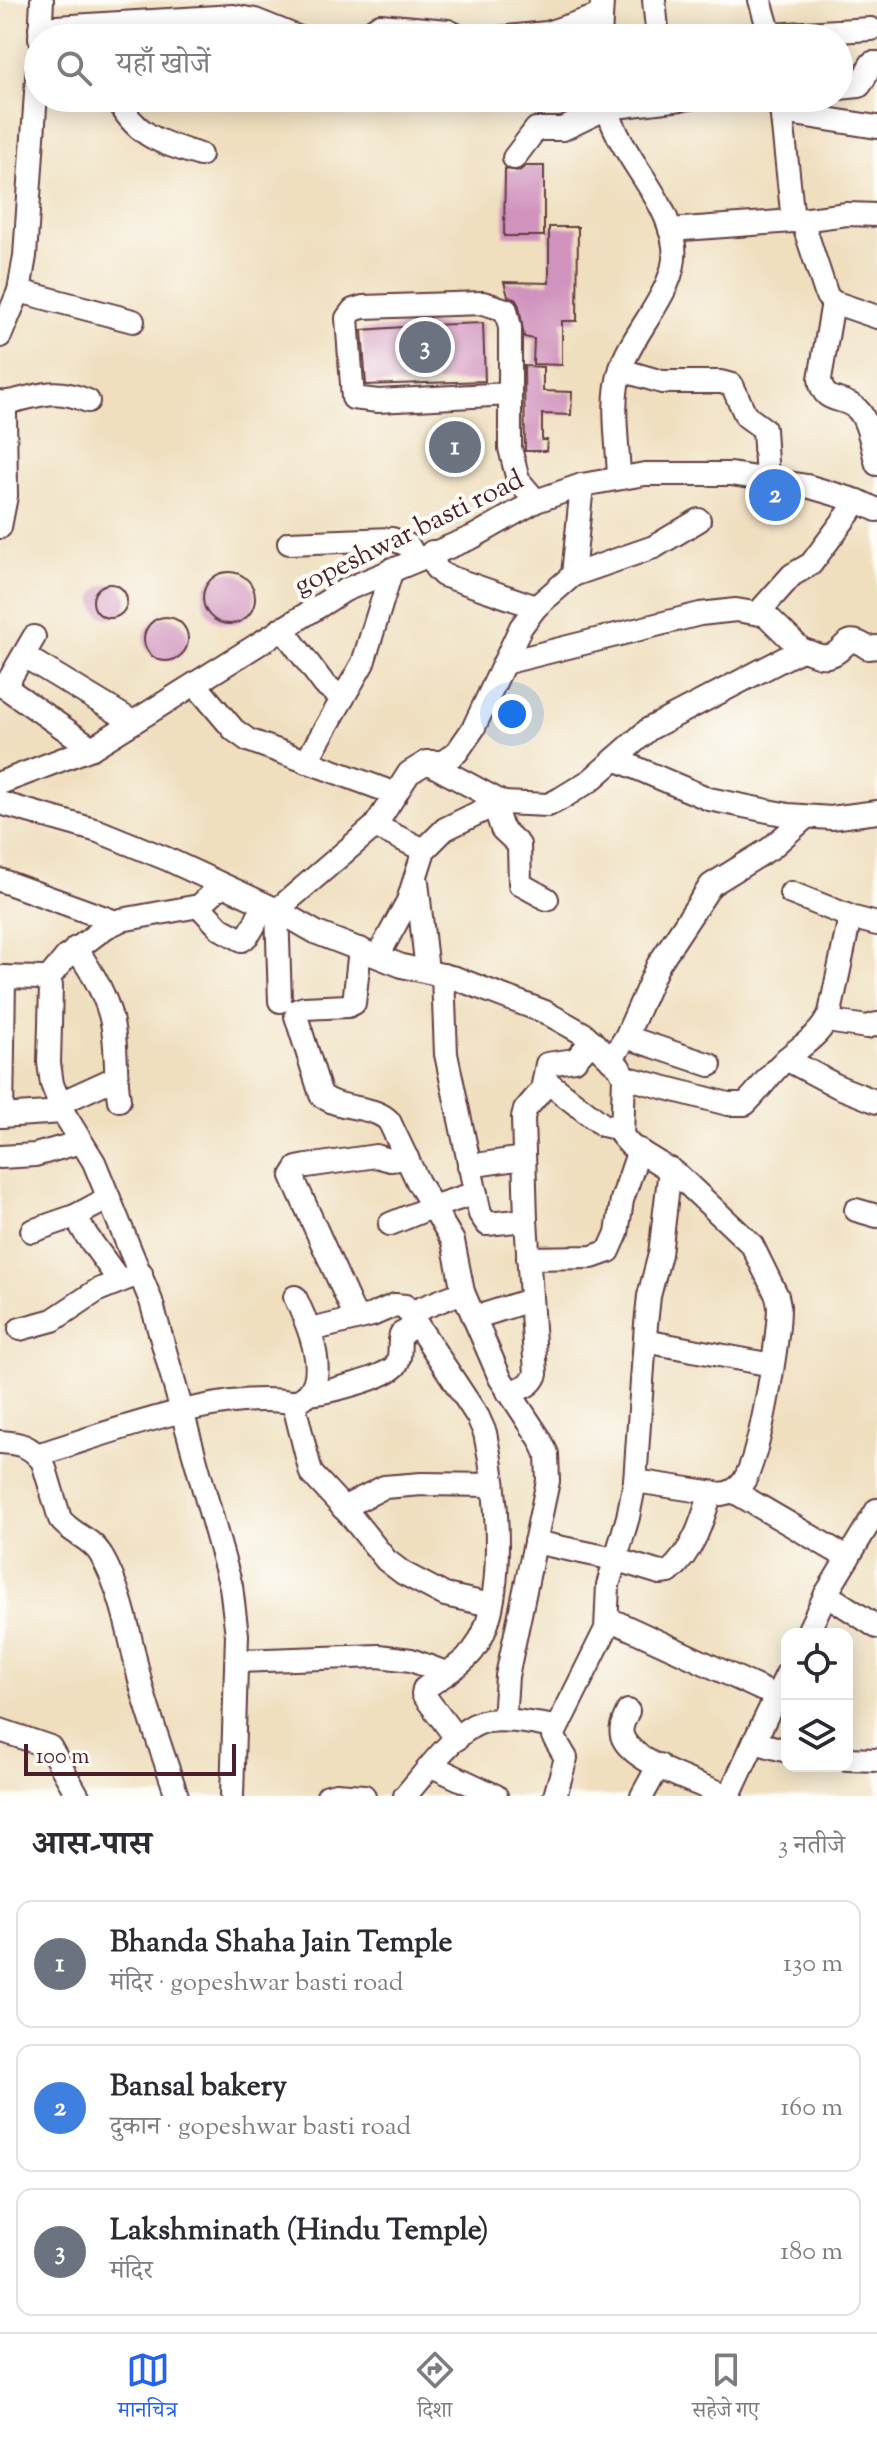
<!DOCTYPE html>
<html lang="hi">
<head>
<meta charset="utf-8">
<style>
	:root { --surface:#fff; --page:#f7f7f7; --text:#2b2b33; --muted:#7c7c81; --line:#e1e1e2; --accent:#2563eb }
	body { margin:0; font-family:"Sorts Mill Goudy","Noto Serif Devanagari",serif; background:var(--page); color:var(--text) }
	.controls { position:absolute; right:24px; bottom:24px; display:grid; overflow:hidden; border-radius:16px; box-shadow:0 4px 20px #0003 }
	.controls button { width:72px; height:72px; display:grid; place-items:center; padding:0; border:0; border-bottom:2px solid var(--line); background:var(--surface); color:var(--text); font:40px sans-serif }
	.scale { position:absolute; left:24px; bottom:20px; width:212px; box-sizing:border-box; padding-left:8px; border:4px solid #4a1f2b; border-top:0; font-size:22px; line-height:28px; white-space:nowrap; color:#4a1f2b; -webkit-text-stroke:6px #fdfcf7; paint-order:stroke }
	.you { position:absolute; left:512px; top:714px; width:28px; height:28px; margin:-20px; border:6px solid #fff; border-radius:50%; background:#1a73e8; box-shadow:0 0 0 12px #1a73e833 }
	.badge { display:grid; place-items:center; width:52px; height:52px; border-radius:50%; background:var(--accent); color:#fff; font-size:26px; font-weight:700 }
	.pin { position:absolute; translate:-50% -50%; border:4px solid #fff; box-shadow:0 2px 8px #0006 }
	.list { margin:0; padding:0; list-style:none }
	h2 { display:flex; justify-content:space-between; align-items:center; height:104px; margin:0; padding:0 32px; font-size:34px }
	h2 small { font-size:26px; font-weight:400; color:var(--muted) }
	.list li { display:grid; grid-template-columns:52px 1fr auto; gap:24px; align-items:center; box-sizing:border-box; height:128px; margin:0 16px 16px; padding:0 16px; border:2px solid var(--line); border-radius:16px }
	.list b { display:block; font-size:30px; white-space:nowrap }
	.list p { margin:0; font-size:26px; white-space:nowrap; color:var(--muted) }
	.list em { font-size:26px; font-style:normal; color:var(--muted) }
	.icon { flex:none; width:44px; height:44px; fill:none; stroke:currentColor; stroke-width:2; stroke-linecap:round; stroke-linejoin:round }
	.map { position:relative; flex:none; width:877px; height:1796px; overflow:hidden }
	.search { position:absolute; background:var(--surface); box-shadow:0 4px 20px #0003; left:24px; right:24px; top:24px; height:88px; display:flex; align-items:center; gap:20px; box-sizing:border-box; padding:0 28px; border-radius:44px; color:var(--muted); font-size:30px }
	.sheet { height:536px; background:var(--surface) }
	nav { display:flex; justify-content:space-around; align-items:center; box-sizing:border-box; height:112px; border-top:2px solid var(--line); background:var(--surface); font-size:22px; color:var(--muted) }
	nav a { display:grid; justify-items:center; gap:4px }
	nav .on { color:var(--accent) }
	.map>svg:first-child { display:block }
</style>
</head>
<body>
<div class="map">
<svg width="877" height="1796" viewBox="0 0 877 1796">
	<rect width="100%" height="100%" fill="#fdfcf7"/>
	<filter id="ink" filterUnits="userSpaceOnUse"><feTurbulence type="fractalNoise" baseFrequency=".0125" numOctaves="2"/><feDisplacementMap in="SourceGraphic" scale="16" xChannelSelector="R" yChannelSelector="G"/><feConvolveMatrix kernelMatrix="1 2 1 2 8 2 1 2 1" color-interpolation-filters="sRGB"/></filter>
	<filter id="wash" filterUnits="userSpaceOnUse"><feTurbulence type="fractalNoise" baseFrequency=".006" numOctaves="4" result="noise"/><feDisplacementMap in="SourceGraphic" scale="32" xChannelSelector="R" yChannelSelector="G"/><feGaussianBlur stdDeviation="1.8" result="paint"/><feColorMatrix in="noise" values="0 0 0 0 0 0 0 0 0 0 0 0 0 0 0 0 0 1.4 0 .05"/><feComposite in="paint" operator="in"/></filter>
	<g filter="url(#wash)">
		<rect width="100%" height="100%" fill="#efdfbf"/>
		<g id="blocks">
			<g fill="#d093bd">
				<path d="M526,166H544V236H504L505,169L519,171Z"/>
				<path d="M549,227H578L577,321H562V365L533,364L534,339L524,337L519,306L516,300L508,296L504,282L549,283Z"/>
				<path d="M415,319H430L431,325L483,323L485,381L366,385L362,330L416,326Z"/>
				<path d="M524,366L543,367V391L572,392L571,415L542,414V440H547L546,451H525Z"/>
				<path d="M444,425L467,426L466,468L442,467Z"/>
				<circle cx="229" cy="598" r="26"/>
				<circle cx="110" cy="601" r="17"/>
				<circle cx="166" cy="639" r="22"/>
			</g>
		</g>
	</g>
	<g filter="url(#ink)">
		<use href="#blocks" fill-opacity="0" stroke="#633c41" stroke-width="2"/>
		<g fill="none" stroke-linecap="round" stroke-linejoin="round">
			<g stroke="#633c41" stroke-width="26">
				<g id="minor">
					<path d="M654,0L658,38"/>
					<path d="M760,0L771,38"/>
					<path d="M40,28L233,16L255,20L300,38"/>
					<path d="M771,35L871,29"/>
					<path d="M40,38L42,0"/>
					<path d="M361,38L380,25L448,31L462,38"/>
					<path d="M498,38L547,33L601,15"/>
					<path d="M600,38L602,1"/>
					<path d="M839,88L859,86C866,79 866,70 872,63H877"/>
					<path d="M117,98C135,137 163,143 200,155"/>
					<path d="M605,98C614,152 667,193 674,246C679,288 634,329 621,368C610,401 618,442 619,477"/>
					<path d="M780,98L793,221"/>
					<path d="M782,112L877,127"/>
					<path d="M514,158L536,129H563L607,108L690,98"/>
					<path d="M802,220L827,296L833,302L877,317"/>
					<path d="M670,230L793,221L847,214L877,215"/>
					<path d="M19,291L133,321"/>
					<path d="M833,302L820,379C823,405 842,395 857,409C869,420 872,448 877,464"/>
					<path d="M0,336L19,291L25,256L38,63"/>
					<path d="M621,370L662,382H721L732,385L746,416L764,429L767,479"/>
					<path d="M510,394L378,401L353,398L347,318L353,310L363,307L483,303L506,310L510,328V448L518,480L536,501"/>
					<path d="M0,402L5,411L6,496L0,527"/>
					<path d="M2,403C38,398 50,385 88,401"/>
					<path d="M289,543L392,539L408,545L416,559"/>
					<path d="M432,552L436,568L443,575L536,607"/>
					<path d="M573,575L654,547L699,520"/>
					<path d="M758,613L792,575L811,564L858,501"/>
					<path d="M282,628L324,684L343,698"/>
					<path d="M29,659L133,722"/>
					<path d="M504,663L700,614L736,610L766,615L802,650"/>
					<path d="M195,684L234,730L248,740L396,794"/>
					<path d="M0,686L5,687L92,748"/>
					<path d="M5,687L34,637"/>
					<path d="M615,759L709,799L788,815L831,818L877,812"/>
					<path d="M306,762L363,663L392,569"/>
					<path d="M427,762L503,803"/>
					<path d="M0,783L92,748L345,590L473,537L536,501L582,485L645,474H731L807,486L858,501L877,510"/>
					<path d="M0,803L98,831L167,859L277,910L317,933L402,966L455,978L545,1012L584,1034L619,1067L624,1077L622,1136L631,1146L678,1175L752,1245L777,1296L779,1306C779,1338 760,1458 743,1482C737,1490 730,1493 721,1494L635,1481"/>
					<path d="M494,805L502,829L519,845L520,884L547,899"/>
					<path d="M375,826L424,850"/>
					<path d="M0,880L116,922"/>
					<path d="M417,882L427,971"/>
					<path d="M791,893L854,918L877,924"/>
					<path d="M199,906L221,929L242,940C253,934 258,916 263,904"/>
					<path d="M76,948C89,968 102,988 109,1011C118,1039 114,1071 119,1100"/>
					<path d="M360,949L354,1003L348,1006L304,1008L298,1010L296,1016L321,1095C340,1111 372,1104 389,1121L418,1182L453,1241L463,1292L500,1378L540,1439L547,1454L548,1481L507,1676L504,1720"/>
					<path d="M378,956L408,901L424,850L445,829L494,805L503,803L548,805L560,799L591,780L649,729L793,654L802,650C810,651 819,658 828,656C847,653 843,630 868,648L877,647"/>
					<path d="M443,975L446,1054L480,1214L487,1224L526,1220"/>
					<path d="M0,977L42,978L51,986L49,1063L52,1084L63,1112L94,1162L151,1301L231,1586L237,1635L232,1796"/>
					<path d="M47,980L66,957L106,927L121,920L199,906L222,885"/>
					<path d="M280,1001L277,910L375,826L409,773L427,762H443L457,752L473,729L521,627L536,607L573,575L582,485"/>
					<path d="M827,1021L867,1027L877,1024"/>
					<path d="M626,1037L710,1065"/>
					<path d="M786,1059L839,1087L877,1102"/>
					<path d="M611,1060L626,1037L658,965L711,885L771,848L806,817"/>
					<path d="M624,1077L728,1104H745C759,1091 769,1075 783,1062C801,1045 820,1037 830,1013L850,917"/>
					<path d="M545,1080L603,1125L621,1129"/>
					<path d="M58,1104L115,1078"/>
					<path d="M0,1116L63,1112"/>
					<path d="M2,1116L4,977"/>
					<path d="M0,1157L35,1155L81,1142"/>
					<path d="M469,1166L523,1158"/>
					<path d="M856,1210L877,1216"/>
					<path d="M75,1216L87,1236L119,1280"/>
					<path d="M390,1224L432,1207L476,1193"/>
					<path d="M32,1231L75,1216L109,1198"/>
					<path d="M528,1258L592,1257L609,1251L617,1233L622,1200L639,1150"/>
					<path d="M295,1297C306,1320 330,1372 307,1395C303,1398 299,1400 296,1403L295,1409L311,1473L350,1515L386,1560L403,1573L445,1595L491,1605"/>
					<path d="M409,1313L463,1292"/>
					<path d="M356,1318L292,1176L297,1168L307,1166L376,1156L390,1160L407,1158"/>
					<path d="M474,1318L530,1300"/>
					<path d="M20,1329L53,1320L98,1290L141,1273"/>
					<path d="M311,1330L372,1315L395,1305L405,1306L478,1417L485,1433C497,1488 509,1605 473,1651C461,1666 440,1677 424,1689L423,1694L457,1739"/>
					<path d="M645,1341L772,1365"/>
					<path d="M508,1392C521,1388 531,1387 536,1374L526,1220L523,1118L525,1110L542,1090L547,1064L575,1060L592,1041"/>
					<path d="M308,1394C324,1393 387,1378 396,1365C402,1356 398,1343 401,1334L417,1325"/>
					<path d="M0,1442C20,1443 31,1446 43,1462L60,1519C71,1534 92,1538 101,1555C126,1598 131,1650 144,1696C154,1730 166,1763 177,1796"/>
					<path d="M37,1455C110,1433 222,1388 296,1403"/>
					<path d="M733,1491L848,1558"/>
					<path d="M343,1508L384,1487L422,1484L492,1485"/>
					<path d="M535,1542L614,1559L660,1573L669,1572C693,1552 702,1522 711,1492"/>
					<path d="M826,1594L877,1627"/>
					<path d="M607,1618L763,1690"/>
					<path d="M807,1634L826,1594L877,1510"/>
					<path d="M237,1661L379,1656L411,1660L446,1673"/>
					<path d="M628,1711C624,1720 618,1730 624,1740C637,1764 702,1785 728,1796"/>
					<path d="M0,1730L50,1747L78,1796"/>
					<path d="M754,1742L787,1674"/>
					<path d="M847,1759L877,1760"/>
					<path d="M432,1766L496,1796"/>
					<path d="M328,1796L336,1794L364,1796"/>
					<path d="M405,1796C425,1774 458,1725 487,1721C510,1718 534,1724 556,1727"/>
					<path d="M555,1796L566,1758L553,1736L606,1629L608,1585L628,1517L635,1481L646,1324L649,1296L660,1254L670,1169"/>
					<path d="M642,1796L659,1765"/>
					<path d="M729,1796L754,1742L787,1751"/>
				</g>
			</g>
			<use href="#minor" stroke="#fff" stroke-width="22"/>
		</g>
	</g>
	<g text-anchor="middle" stroke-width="8" stroke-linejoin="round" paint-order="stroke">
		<g font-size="28" fill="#4a1f2b" stroke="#fdfcf7">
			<text transform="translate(408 531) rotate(-26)" y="10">gopeshwar basti road</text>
		</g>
	</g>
</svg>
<div class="controls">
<button><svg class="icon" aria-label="locate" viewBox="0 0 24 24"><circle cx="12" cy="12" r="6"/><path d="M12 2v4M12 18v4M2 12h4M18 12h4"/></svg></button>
<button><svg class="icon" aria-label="layers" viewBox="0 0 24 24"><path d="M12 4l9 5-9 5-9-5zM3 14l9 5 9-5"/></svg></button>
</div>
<div class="scale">100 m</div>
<div class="you"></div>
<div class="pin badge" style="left:455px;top:447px;background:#6b7280">1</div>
<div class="pin badge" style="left:775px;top:495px;background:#3f7fe0">2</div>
<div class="pin badge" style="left:425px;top:347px;background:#6b7280">3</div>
<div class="search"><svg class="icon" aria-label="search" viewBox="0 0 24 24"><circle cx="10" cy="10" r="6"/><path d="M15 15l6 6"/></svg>यहाँ खोजें</div>
</div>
<section class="sheet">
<h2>आस-पास<small>3 नतीजे</small></h2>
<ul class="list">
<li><span class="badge" style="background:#6b7280">1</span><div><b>Bhanda Shaha Jain Temple</b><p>मंदिर · gopeshwar basti road</p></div><em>130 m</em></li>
<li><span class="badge" style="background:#3f7fe0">2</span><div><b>Bansal bakery</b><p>दुकान · gopeshwar basti road</p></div><em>160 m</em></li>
<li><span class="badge" style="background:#6b7280">3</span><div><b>Lakshminath (Hindu Temple)</b><p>मंदिर</p></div><em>180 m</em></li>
</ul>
</section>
<nav>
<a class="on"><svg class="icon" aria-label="map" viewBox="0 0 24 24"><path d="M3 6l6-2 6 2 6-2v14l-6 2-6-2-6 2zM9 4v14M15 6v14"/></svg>मानचित्र</a>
<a><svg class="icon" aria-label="directions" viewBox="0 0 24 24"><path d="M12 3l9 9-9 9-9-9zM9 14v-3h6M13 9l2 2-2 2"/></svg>दिशा</a>
<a><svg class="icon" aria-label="saved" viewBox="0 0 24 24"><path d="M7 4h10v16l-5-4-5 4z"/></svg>सहेजे गए</a>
</nav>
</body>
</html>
